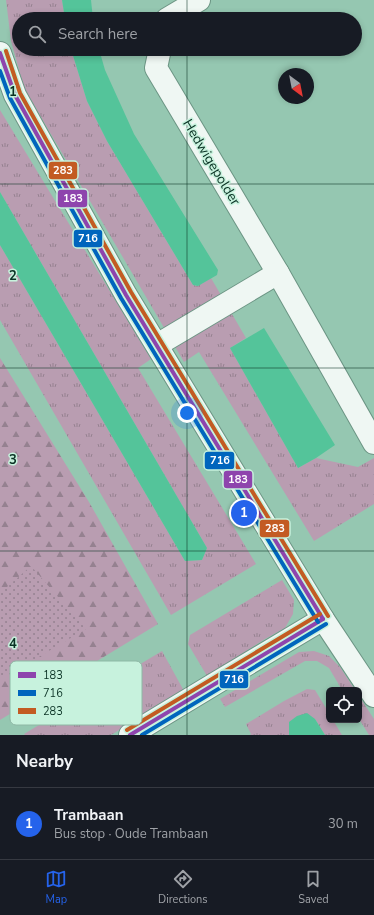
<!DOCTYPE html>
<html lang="en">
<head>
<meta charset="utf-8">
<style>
	:root { --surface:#171b24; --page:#20242c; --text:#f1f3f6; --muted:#9ea1a6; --line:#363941; --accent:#2563eb }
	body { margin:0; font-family:"Nunito Sans",sans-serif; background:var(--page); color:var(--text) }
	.controls { position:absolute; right:12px; bottom:12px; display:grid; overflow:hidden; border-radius:6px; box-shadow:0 2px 6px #0003 }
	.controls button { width:36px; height:36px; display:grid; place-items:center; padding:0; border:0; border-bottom:1px solid var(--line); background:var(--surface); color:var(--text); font:20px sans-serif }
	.compass { position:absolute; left:278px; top:68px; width:36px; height:36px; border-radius:50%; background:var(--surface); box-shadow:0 2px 6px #0003; rotate:148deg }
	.you { position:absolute; left:187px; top:413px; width:14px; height:14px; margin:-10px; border:3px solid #fff; border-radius:50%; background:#1a73e8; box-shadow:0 0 0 6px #1a73e833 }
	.badge { display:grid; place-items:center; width:26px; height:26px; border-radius:50%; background:var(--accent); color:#fff; font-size:13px; font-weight:700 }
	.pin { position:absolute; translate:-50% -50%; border:2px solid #fff; box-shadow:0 1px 4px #0006 }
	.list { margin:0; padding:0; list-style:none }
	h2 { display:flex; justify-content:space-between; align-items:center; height:52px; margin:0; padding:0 16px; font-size:17px }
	h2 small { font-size:13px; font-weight:400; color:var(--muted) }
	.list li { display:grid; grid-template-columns:26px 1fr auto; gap:12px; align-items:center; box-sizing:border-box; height:72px; padding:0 16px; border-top:1px solid var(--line) }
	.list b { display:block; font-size:15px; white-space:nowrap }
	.list p { margin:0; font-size:13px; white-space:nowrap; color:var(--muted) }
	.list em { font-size:13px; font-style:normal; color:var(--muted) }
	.icon { flex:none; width:22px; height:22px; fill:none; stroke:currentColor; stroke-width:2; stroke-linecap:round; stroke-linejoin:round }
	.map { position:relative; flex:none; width:374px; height:735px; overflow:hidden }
	.search { position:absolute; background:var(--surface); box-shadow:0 2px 6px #0003; left:12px; right:12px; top:12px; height:44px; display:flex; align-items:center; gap:10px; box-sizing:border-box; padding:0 14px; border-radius:22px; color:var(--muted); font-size:15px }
	.sheet { height:124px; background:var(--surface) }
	nav { display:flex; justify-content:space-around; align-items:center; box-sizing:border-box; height:56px; border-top:1px solid var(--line); background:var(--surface); font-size:11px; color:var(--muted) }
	nav a { display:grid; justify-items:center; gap:2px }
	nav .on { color:var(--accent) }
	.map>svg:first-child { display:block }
</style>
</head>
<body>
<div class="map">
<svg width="374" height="735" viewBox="0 0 374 735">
	<defs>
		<pattern id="grass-tufts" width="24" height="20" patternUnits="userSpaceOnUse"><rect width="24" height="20" fill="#b99db1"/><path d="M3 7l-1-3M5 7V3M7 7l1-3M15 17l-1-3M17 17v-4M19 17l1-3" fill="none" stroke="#958190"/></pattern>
		<pattern id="forest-firs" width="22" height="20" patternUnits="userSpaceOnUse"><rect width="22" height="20" fill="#b99db1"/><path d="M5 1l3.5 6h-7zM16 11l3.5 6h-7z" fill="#958190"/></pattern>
		<pattern id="park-dots" width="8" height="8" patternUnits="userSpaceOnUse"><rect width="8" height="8" fill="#b99db1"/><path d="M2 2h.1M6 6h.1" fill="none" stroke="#958190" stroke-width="1.8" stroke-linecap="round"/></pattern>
	</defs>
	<rect width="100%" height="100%" fill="#95c7b1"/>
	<g fill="url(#grass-tufts)">
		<path d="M6,0H62L65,19H19V49H71L87,101L107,141L193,285L198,286L211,278L246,338L230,348L298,468L316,458L358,467L374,458V504L314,541L199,352L184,362L24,88L11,41Z"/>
		<path d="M0,110L151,359L138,368L256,564L171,615L0,320V245L185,561L202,560L207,548L0,192Z"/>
		<path d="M282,580L294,600L293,614L285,628L265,639L207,676L188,644L190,635Z"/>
		<path d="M162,651L184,691L111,735H25L24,734Z"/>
		<path d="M314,651L329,656L340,667L355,690H342L329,668L317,661H305L225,707L220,699L299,652Z"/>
		<path d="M307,689L315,690L329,713V720H333L342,735H325L315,719L289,722V735H250L251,734L246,724L284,701Z"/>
		<path d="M359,696L374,719V735H369L359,719Z"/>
	</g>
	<path fill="url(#forest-firs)" d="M0,358L89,502L158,624L0,720Z"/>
	<path fill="url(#park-dots)" d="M31,566L86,629L0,680V593Z"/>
	<g fill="#54c49a">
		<path d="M62,0H91L93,19H65Z"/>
		<path d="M71,49H99L105,70L134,134L218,270L217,275L198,286L193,285L107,141L87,101Z"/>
		<path d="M0,192L207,548L202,560L185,561L0,245Z"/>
		<path d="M264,328L335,445L316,458L298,468L230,348Z"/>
		<path d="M307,713L315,719L325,735H289V722L297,716Z"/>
	</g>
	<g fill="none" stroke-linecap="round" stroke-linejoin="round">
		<g stroke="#6c9584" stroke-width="24">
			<g id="minor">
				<path d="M167,19L199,0"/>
				<path d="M160,49L156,68L278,273"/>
				<path d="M0,53L15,95L126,295L323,619L374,696"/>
				<path d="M157,345L278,273L374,443"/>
				<path d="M130,735L216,683L323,619"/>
			</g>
		</g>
		<use href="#minor" stroke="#eff7f3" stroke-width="22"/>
		<g stroke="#c7f2dd" stroke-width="7">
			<g id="bus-1">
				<path d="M0,53L15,95L126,295L323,619"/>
				<path d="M130,735L323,619"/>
			</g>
		</g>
		<g stroke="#c7f2dd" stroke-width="7">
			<g id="bus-2">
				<path d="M0,71L10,98L121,298L318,622"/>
				<path d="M142,735L326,624"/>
			</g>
		</g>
		<g stroke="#c7f2dd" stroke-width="7">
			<g id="bus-3">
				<path d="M6,51L20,93L131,292L328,616"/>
				<path d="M127,730L320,614"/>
			</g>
		</g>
		<use href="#bus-1" stroke="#8e44ad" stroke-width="4"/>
		<use href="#bus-2" stroke="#0065bd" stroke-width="4"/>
		<use href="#bus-3" stroke="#c35b22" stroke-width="4"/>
	</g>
	<path fill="none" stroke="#093123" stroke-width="1" stroke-opacity="0.55" d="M187,0V19M187,49V735M0,184H374M0,368H374M0,551H374"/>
	<g text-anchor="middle" stroke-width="3" stroke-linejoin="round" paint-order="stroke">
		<g font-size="14" fill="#093123" stroke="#c7f2dd">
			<text transform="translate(212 162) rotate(59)" y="5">Hedwigepolder</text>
		</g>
	</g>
	<rect x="10" y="661" width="132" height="64" rx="6" fill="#c7f2dd" stroke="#8eb8a5" stroke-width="1"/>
	<rect x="18" y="672" width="18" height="6" fill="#8e44ad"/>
	<rect x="18" y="690" width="18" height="6" fill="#0065bd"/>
	<rect x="18" y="708" width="18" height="6" fill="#c35b22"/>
	<g font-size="11" fill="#093123">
		<text x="43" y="679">183</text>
		<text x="43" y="697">716</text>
		<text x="43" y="715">283</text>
	</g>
	<g font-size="13" text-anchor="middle" font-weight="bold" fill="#093123" stroke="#c7f2dd" stroke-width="3" stroke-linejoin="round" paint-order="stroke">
		<text x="13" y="96">1</text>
		<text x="13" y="280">2</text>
		<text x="13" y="464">3</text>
		<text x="13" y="648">4</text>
	</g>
	<g stroke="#c7f2dd" stroke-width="1.5">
		<rect x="48" y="161" width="30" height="19" rx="4" fill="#c35b22"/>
		<rect x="57" y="189" width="31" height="19" rx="4" fill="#8e44ad"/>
		<rect x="73" y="229" width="30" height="19" rx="4" fill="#0065bd"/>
		<rect x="204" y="451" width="31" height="19" rx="4" fill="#0065bd"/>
		<rect x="223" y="470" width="30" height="19" rx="4" fill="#8e44ad"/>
		<rect x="259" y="519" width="31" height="19" rx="4" fill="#c35b22"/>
		<rect x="219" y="670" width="30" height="19" rx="4" fill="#0065bd"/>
	</g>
	<g font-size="11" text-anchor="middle" font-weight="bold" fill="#fff">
		<text x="63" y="174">283</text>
		<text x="73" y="202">183</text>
		<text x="88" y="242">716</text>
		<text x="220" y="464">716</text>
		<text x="238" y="483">183</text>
		<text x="275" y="532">283</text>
		<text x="234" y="683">716</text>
	</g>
</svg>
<div class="controls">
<button><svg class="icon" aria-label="locate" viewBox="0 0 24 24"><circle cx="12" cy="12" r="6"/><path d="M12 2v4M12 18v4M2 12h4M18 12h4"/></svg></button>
</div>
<svg class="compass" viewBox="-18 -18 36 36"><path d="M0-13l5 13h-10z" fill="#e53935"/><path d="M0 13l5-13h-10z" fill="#9ea1a6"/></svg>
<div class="you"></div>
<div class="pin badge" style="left:244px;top:513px">1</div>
<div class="search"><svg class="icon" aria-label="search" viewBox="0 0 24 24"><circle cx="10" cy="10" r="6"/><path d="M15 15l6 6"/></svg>Search here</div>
</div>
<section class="sheet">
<h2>Nearby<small></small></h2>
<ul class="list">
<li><span class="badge">1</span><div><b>Trambaan</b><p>Bus stop · Oude Trambaan</p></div><em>30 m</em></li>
</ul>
</section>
<nav>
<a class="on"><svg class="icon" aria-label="map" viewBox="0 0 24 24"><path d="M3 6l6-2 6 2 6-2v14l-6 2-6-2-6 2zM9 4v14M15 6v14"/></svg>Map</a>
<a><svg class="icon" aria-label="directions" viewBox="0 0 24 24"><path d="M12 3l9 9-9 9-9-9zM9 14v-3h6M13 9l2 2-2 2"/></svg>Directions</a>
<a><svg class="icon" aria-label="saved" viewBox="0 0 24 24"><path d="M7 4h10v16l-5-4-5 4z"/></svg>Saved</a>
</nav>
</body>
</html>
